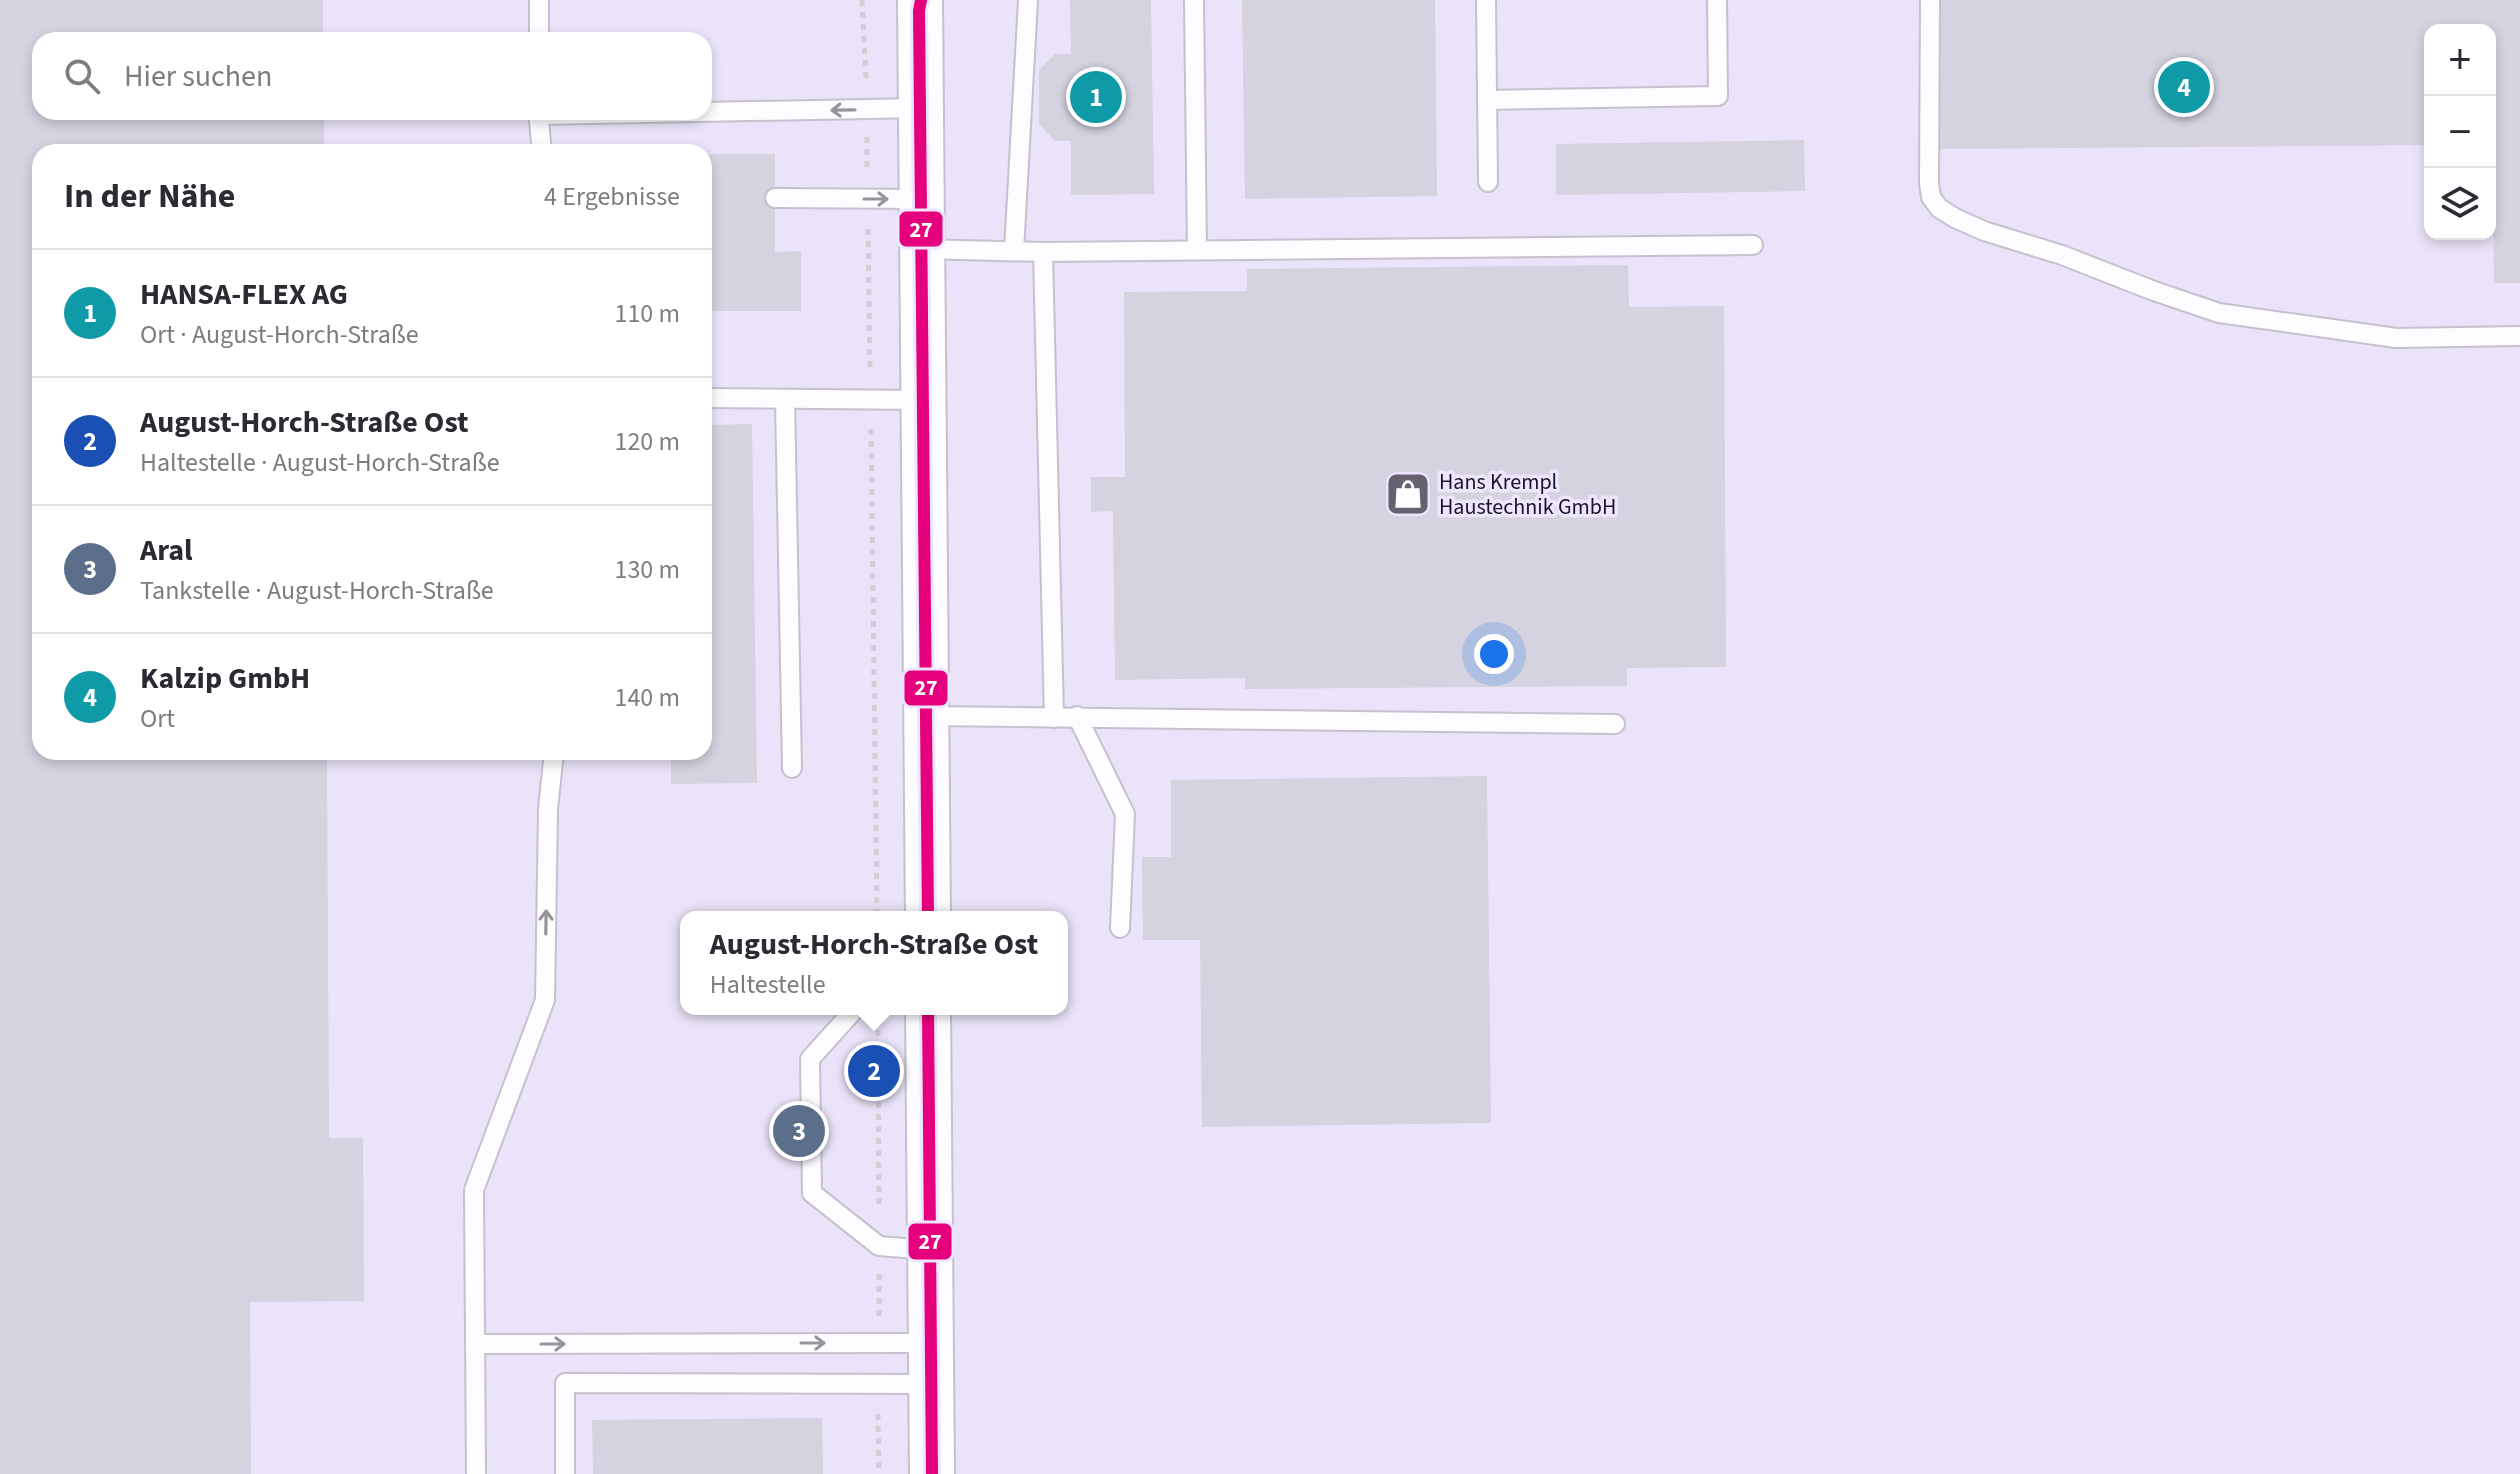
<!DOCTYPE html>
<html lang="de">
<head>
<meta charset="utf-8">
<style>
	:root { --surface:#fff; --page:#f2f2f3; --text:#2b2b33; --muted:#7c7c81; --line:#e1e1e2; --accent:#d93025 }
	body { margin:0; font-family:"Source Sans 3",sans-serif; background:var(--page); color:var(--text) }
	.controls { position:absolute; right:24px; top:24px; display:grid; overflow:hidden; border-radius:16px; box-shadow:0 4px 12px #0003 }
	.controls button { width:72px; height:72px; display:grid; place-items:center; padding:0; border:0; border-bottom:2px solid var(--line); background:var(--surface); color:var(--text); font:40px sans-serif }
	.you { position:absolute; left:1494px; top:654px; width:28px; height:28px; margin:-20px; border:6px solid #fff; border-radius:50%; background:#1a73e8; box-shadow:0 0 0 12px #1a73e833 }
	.badge { display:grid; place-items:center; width:52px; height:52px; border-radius:50%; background:var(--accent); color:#fff; font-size:26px; font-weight:700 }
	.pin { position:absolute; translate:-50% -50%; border:4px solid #fff; box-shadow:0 2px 8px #0006 }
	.popup { position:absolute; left:680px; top:911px; width:388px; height:104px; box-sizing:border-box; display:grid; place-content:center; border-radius:16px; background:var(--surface); filter:drop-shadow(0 2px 6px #0005); font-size:26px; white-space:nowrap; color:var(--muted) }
	.popup b { font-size:30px; color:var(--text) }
	.popup::after { content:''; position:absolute; left:50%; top:100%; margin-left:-16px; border:16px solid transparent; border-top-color:var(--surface) }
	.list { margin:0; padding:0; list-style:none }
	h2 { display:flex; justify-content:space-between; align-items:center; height:104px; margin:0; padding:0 32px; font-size:34px }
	h2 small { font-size:26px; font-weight:400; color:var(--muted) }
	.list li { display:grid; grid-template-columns:52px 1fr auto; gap:24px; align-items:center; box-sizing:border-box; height:128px; padding:0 32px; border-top:2px solid var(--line) }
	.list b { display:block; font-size:30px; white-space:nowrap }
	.list p { margin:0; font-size:26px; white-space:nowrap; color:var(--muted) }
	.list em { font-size:26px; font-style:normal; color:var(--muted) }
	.icon { flex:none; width:44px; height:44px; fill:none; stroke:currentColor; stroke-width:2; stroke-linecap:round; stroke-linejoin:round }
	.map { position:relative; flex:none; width:2520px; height:1474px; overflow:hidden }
	.search { position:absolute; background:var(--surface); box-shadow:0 4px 12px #0003; left:32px; top:32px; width:680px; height:88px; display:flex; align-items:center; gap:20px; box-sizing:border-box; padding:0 28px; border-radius:24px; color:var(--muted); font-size:30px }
	.panel { position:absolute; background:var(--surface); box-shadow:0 4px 12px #0003; left:32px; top:144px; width:680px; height:616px; border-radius:24px }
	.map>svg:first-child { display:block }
</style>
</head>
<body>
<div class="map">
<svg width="2520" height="1474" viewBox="0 0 2520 1474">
	<rect width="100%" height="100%" fill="#f0ecf8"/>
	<path fill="#eae3f9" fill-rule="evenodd" d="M0,0H2520V1474H0ZM2430,30H2490V234H2430ZM40,40H704V112H40ZM40,152H704V752H40ZM686,917H1062V1009H686Z"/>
	<g fill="#d5d3e0">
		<path d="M0,0H323V40H40V112H324V152H40V752H327L329,1138H363L364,1301L250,1302L251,1474H0Z"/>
		<path d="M1070,0H1151L1154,194L1071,195V141H1055L1039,124V70L1055,54H1071Z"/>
		<path d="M1242,0H1435L1437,196L1245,199Z"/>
		<path d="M1938,0H2520V283H2494L2490,30H2430V145L1939,149Z"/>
		<path d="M1804,140L1805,191L1556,195V144Z"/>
		<path d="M704,154H775V252L801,251V311H704Z"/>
		<path d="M1628,265L1629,307L1724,306L1726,667L1627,668V686L1245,689V678L1115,680L1113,511L1091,512V477H1125L1124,292L1247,291V269Z"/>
		<path d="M752,424L757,783L671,784V752H704V425Z"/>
		<path d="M1487,776L1491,1123L1202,1127L1200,940H1143L1142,857H1171V780Z"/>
		<path d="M822,1418L823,1474H593L592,1420Z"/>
	</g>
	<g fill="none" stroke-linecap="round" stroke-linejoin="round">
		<g stroke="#c5c1cd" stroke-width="22">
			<g id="lane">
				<path d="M1194,0L1197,250"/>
				<path d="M1486,0L1488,182"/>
				<path d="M1930,0L1929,183L1931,197L1939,208L1955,218L1984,231L2062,255L2154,291L2219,313L2396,338L2520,336"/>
				<path d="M539,40V0"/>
				<path d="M1487,100L1718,96L1717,0"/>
				<path d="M538,112L542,152"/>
				<path d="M538,115L921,108"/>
				<path d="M775,198L921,199"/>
				<path d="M921,249L1043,252L1753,245"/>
				<path d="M1014,251L1028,0"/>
				<path d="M1043,252L1054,718"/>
				<path d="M704,398L923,400"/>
				<path d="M785,399L792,768"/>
				<path d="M926,716L1615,724"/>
				<path d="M1077,716L1125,814L1120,928"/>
				<path d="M855,1009L810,1059L812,1193L879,1246L929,1250"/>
				<path d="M475,1344L932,1343"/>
				<path d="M476,1474L474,1190L545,1000L548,809L554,752"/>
				<path d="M565,1474V1383L931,1384"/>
			</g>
		</g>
		<g stroke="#c5c1cd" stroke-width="48">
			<g id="secondary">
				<path d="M920,0L928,917"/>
				<path d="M928,1009L932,1474"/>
			</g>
		</g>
		<g stroke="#d1cfd4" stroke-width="5" stroke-dasharray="6 6" stroke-linecap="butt">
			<path d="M862,0L866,79"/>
			<path d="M867,137V171"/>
			<path d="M868,229L870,371"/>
			<path d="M871,429L877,917"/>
			<path d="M878,1030L879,1208"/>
			<path d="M879,1316V1274"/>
			<path d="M878,1414L879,1474"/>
		</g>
		<use href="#lane" stroke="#fdfcfe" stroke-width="18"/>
		<use href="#secondary" stroke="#fdfcfe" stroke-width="44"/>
		<g stroke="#eee6fe" stroke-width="18">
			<g id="bus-1">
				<path d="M921,0L919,11L928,917"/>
				<path d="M928,1009L932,1474"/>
			</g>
		</g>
		<use href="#bus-1" stroke="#e5007d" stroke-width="12"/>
	</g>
	<defs><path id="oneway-shaft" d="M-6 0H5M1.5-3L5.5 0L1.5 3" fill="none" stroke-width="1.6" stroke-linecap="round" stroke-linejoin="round" transform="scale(2)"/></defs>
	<g stroke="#97949c">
		<use href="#oneway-shaft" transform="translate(843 110) rotate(179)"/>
		<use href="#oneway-shaft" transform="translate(876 199)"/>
		<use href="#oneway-shaft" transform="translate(546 922) rotate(-89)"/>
		<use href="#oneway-shaft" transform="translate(813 1343)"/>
		<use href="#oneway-shaft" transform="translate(553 1344)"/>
	</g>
	<defs>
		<g id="shop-square" transform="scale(2.3)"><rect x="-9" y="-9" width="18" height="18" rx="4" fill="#66616e" stroke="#eee6fe"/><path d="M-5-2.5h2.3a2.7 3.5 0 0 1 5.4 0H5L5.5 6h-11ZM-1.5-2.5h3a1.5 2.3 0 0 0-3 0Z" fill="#fff"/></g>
	</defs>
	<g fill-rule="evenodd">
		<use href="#shop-square" x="1408" y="494"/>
	</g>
	<g text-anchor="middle" stroke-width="7" stroke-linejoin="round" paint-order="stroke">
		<g font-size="22" fill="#1b1624" stroke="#eee6fe" text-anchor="start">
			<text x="1439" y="489">Hans Krempl<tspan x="1439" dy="25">Haustechnik GmbH</tspan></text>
		</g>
	</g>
	<g stroke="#eee6fe" stroke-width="3">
		<rect x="898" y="210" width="46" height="38" rx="8" fill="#e5007d"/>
		<rect x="903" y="669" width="46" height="38" rx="8" fill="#e5007d"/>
		<rect x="907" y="1222" width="46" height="39" rx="8" fill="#e5007d"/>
	</g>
	<g font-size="22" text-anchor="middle" font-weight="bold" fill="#fff">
		<text x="921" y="237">27</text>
		<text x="926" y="695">27</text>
		<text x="930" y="1249">27</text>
	</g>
</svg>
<div class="controls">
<button>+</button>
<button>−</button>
<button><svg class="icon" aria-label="layers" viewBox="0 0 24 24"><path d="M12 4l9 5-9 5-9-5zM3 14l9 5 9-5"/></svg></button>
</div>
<div class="you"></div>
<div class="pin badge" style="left:1096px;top:97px;background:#0f9aa8">1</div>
<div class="pin badge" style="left:874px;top:1071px;background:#1a4fb4">2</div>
<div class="popup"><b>August-Horch-Straße Ost</b>Haltestelle</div>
<div class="pin badge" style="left:799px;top:1131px;background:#5c6f8a">3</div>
<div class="pin badge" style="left:2184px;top:87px;background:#0f9aa8">4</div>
<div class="search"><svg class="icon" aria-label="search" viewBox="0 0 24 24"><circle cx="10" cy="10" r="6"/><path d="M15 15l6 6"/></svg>Hier suchen</div>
<section class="panel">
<h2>In der Nähe<small>4 Ergebnisse</small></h2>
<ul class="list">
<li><span class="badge" style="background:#0f9aa8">1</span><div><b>HANSA-FLEX AG</b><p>Ort · August-Horch-Straße</p></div><em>110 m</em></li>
<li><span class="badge" style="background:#1a4fb4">2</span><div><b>August-Horch-Straße Ost</b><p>Haltestelle · August-Horch-Straße</p></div><em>120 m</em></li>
<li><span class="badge" style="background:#5c6f8a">3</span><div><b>Aral</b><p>Tankstelle · August-Horch-Straße</p></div><em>130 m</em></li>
<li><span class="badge" style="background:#0f9aa8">4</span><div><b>Kalzip GmbH</b><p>Ort</p></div><em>140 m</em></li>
</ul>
</section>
</div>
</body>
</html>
